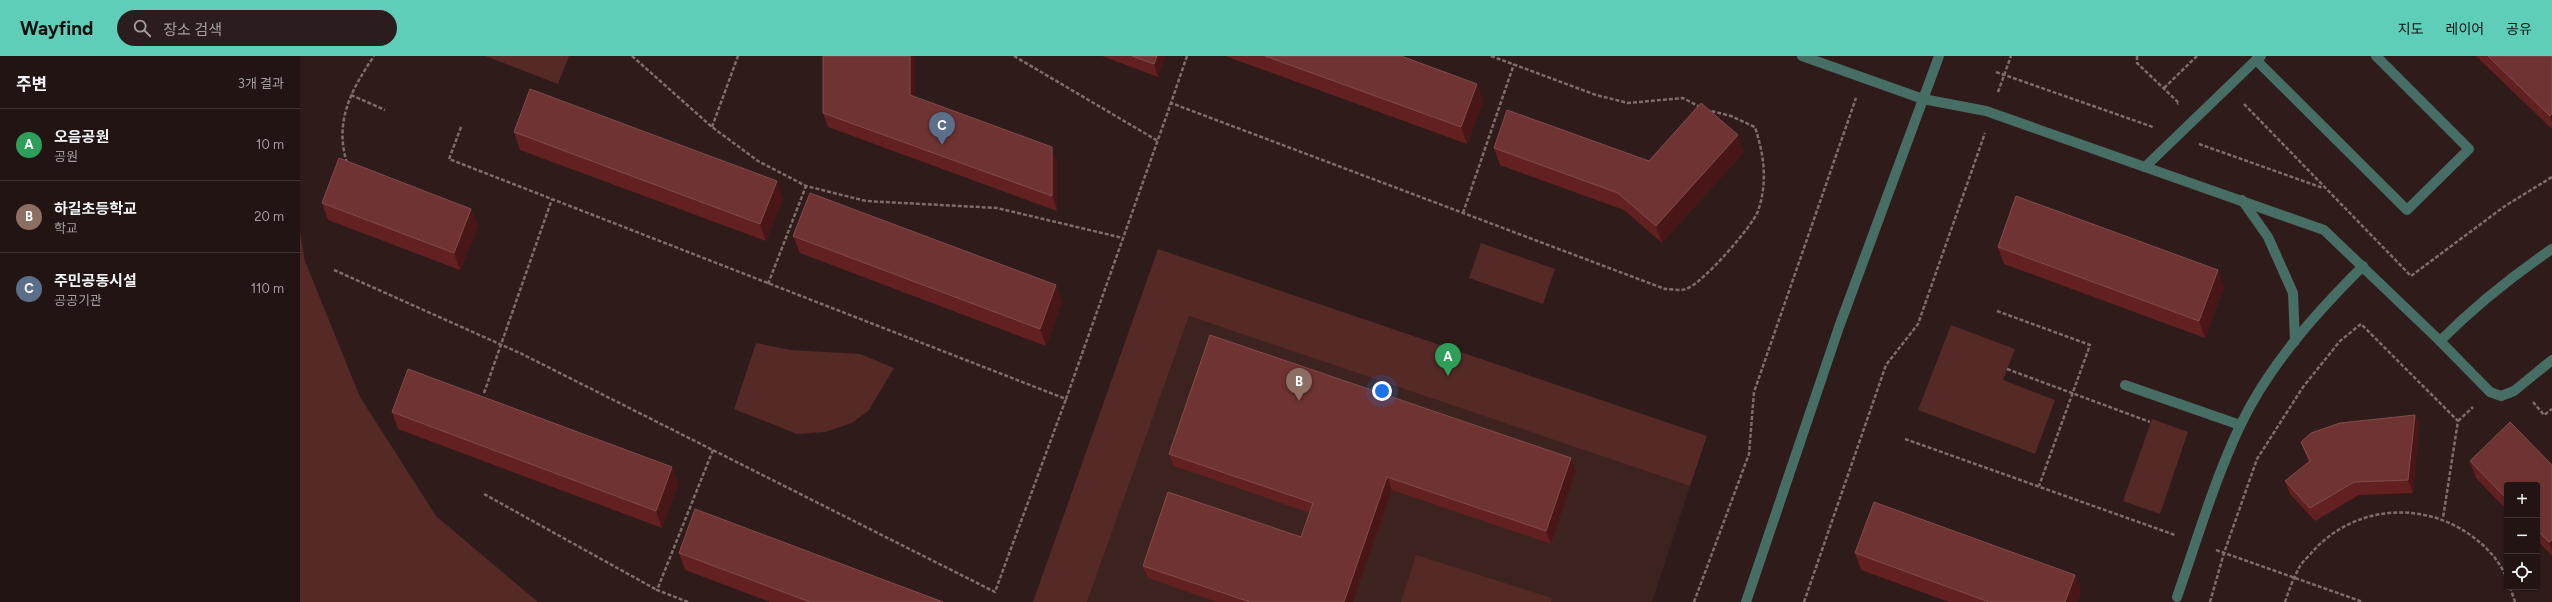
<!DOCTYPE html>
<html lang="ko">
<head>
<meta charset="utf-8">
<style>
	:root { --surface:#231414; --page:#2b1d1d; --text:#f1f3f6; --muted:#a39ea0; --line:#403334; --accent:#5eceb8 }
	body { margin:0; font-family:Figtree,"Noto Sans KR",sans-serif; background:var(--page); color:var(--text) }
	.controls { position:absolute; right:12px; bottom:12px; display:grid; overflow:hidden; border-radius:4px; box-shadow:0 1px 3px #0004 }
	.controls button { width:36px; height:36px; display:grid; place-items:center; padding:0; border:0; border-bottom:1px solid var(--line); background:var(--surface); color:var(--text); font:20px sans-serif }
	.you { position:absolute; left:1082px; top:335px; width:14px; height:14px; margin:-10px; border:3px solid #fff; border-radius:50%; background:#1a73e8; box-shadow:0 0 0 6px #1a73e833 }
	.badge { display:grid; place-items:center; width:26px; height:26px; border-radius:50%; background:var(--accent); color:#fff; font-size:13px; font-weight:700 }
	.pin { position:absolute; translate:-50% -33px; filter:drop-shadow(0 1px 2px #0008) }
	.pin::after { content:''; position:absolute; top:21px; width:14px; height:12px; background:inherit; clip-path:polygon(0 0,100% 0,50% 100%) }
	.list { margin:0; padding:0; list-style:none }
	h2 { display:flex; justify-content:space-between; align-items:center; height:52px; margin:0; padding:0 16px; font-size:17px }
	h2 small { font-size:13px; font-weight:400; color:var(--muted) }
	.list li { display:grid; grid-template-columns:26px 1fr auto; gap:12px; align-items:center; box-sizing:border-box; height:72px; padding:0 16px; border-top:1px solid var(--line) }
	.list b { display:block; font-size:15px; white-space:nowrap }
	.list p { margin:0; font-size:13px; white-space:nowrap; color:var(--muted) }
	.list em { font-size:13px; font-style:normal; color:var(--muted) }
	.icon { flex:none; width:22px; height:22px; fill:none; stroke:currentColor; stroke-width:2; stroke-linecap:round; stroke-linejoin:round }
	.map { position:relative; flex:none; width:2252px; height:546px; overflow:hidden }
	header { display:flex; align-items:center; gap:24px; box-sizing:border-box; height:56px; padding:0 20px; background:var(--accent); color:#111 }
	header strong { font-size:19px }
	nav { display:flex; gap:22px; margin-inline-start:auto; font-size:14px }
	.search { width:280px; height:36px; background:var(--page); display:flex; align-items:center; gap:10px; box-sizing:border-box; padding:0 14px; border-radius:22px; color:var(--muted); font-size:15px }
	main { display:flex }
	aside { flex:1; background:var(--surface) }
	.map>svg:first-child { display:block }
</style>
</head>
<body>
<header>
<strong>Wayfind</strong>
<div class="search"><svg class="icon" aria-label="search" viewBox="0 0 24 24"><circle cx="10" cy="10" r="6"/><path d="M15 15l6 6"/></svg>장소 검색</div>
<nav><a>지도</a><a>레이어</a><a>공유</a></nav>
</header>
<main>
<aside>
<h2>주변<small>3개 결과</small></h2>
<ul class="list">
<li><span class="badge" style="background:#2e9e5b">A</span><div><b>오음공원</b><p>공원</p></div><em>10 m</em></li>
<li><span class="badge" style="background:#8d6e63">B</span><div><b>하길초등학교</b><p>학교</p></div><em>20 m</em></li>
<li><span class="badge" style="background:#5c6f8a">C</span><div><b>주민공동시설</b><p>공공기관</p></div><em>110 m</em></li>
</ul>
</aside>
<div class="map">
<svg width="2252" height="546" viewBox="0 0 2252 546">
	<rect width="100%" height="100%" fill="#2f1b1a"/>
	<path fill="#3d2320" d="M889,260L1390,430L1352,546H787Z"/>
	<g fill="#542926">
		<path d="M185,0H269L258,28Z"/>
		<path d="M0,176L5,205L60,341L136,460L238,546H0Z"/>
		<path d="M1181,187L1255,213L1243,248L1169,222Z"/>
		<path d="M858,193L1407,380L1390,430L889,260L787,546H733Z"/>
		<path d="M1651,269L1715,293L1703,324L1755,344L1735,398L1618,354Z"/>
		<path d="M456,287L491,294L560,298L594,312L569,354L552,367L525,376L497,378L434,353Z"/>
		<path d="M1852,363L1888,376L1860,458L1823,445Z"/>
		<path d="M1116,499L1252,542L1251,546H1101Z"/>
	</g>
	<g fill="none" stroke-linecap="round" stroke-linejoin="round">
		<g stroke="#7e6d6b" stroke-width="2.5" stroke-dasharray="4 2" stroke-linecap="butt">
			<path d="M332,0L412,71L458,105L506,130L566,145L697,152L823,182"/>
			<path d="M714,0L858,85"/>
			<path d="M887,0L871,47L1365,233C1371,233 1380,235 1386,233C1402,228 1452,171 1458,155C1468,126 1464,99 1455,71L1431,60L1407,54"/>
			<path d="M1191,0L1296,39L1328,47L1383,42L1400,51"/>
			<path d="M1837,0V7L1879,47L1877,48"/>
			<path d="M1696,16L1853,71"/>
			<path d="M1864,32L1897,0"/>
			<path d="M1698,36L1711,0"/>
			<path d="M51,39L85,54"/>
			<path d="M1944,48L2111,220L2205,150L2252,121"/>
			<path d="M161,71L149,103L766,343L871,47"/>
			<path d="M412,71L438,0"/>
			<path d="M1899,88L2023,132"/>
			<path d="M47,107C34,66 51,34 74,0"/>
			<path d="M1163,157L1214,8"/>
			<path d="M34,214L222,298L695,536L766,343"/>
			<path d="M468,228L506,130"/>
			<path d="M1697,255L1790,289L1739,430"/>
			<path d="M1707,313L1850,366"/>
			<path d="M184,337L252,143"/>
			<path d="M2233,346L2244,359L2252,353"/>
			<path d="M2158,365L2173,351"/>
			<path d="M1605,383L1875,479"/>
			<path d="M184,438L357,534"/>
			<path d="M1916,494L2063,546"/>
			<path d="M2210,531L2215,546"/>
			<path d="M388,546L357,534L413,394"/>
			<path d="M1394,546L1449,398L1454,336L1556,42"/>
			<path d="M1504,546L1586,309L1618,268L1685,77"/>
			<path d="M1910,546L1924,497L1957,403L2003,331L2040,285L2061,268L2158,365L2143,462"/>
			<path d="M1985,546C1989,534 1994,521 2000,510C2004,504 2010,499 2014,494C2052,453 2113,445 2161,473C2180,484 2199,502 2207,523"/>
		</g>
		<g stroke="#476e65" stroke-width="10">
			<path d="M1502,0L1623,43L1686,55L2024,174L2140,285L2190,336L2201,340L2214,335L2252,304"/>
			<path d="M1961,0L1956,4L2107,154L2169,93L2076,0"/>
			<path d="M1845,111L1956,4"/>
			<path d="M1942,144L1968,181L1993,237L1995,285"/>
			<path d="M2140,285C2175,250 2211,221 2252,193"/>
			<path d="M1825,329L1940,369"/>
			<path d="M1877,541C1897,484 1914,425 1940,370C1969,309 2016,257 2063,210"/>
			<path d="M1446,546L1539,271L1639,0"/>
		</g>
	</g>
	<g fill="#632020">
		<path d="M615,0V41L757,106V155L528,71L523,57Z"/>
		<path d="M802,0H865L858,21Z"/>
		<path d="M925,0H1101L1177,28L1183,45L1167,88Z"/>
		<path d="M2176,0H2252V73Z"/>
		<path d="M214,76L483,142L466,185L220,94Z"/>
		<path d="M1194,92L1349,105L1444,96L1362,187L1324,154L1200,109Z"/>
		<path d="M22,147L171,153L178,170L160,214L28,164Z"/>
		<path d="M493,180L762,246L746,290L500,197Z"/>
		<path d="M1698,191L1924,231L1905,282L1704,208Z"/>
		<path d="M92,356L372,411L378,428L362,472L98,373Z"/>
		<path d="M2115,359L2119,371L2113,437L2059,439L2015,465L1990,438L1985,425L2009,406L2001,386Z"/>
		<path d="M869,398L1271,402L1276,415L1251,488L1092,434L1053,546H917L848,522L843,510L1001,481L1010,457L874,410Z"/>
		<path d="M2170,405L2252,409V500L2237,484V429H2207V454L2176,422Z"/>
		<path d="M379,497L643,546H470L385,514Z"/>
		<path d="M1555,497L1775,519L1781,536L1777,546H1649L1561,514Z"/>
	</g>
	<g fill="#481616">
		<path d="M610,0H615V54L610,39Z"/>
		<path d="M857,0H865L858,21L854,8Z"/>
		<path d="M1177,28L1183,45L1167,88L1161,71Z"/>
		<path d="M2252,57V66L2250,60Z"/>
		<path d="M1438,79L1444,96L1362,187L1356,170Z"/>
		<path d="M752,91L757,106V155L752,140Z"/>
		<path d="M477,125L483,142L466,185L460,168Z"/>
		<path d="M171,153L178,170L160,214L154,197Z"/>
		<path d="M1918,214L1924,231L1905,282L1899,265Z"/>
		<path d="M756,229L762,246L746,290L740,273Z"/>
		<path d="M2115,359L2119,371L2113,437L2108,424Z"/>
		<path d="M1271,402L1276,415L1251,488L1246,475Z"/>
		<path d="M372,411L378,428L362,472L356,455Z"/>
		<path d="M1087,421L1092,434L1053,546H1044Z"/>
		<path d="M2252,484V494L2249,486Z"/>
		<path d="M1775,519L1781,536L1777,546H1765Z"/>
	</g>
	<g fill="#703333" stroke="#824c4c">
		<path d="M523,0H610V39L752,91V140L523,57Z"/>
		<path d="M832,0H857L854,8Z"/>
		<path d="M965,0H1101L1177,28L1161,71Z"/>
		<path d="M2188,0H2252V57L2250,60Z"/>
		<path d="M230,33L477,125L460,168L214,76Z"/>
		<path d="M1401,47L1438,79L1356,170L1318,137L1194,92L1207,54L1349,105Z"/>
		<path d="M39,102L171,153L154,197L22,147Z"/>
		<path d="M510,137L756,229L740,273L493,180Z"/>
		<path d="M1716,140L1918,214L1899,265L1698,191Z"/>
		<path d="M910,279L1271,402L1246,475L1087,421L1044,546H950L843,510L868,436L1001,481L1013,447L869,398Z"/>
		<path d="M108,313L372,411L356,455L92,356Z"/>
		<path d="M2115,359L2108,424L2054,426L2010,452L1985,425L2010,405L2001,386L2011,377L2040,367Z"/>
		<path d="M2210,366L2252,409V484L2249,486L2237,474V429H2207V443L2170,405Z"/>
		<path d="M1574,446L1775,519L1765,546H1689L1555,497Z"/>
		<path d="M395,453L643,546H510L379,497Z"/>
	</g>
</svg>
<div class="controls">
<button>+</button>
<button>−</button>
<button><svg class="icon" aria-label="locate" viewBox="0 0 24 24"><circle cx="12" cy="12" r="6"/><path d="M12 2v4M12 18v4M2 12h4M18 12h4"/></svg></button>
</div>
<div class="you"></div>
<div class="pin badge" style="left:1148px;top:320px;background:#2e9e5b">A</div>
<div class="pin badge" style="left:999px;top:345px;background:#8d6e63">B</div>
<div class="pin badge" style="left:642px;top:89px;background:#5c6f8a">C</div>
</div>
</main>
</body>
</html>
